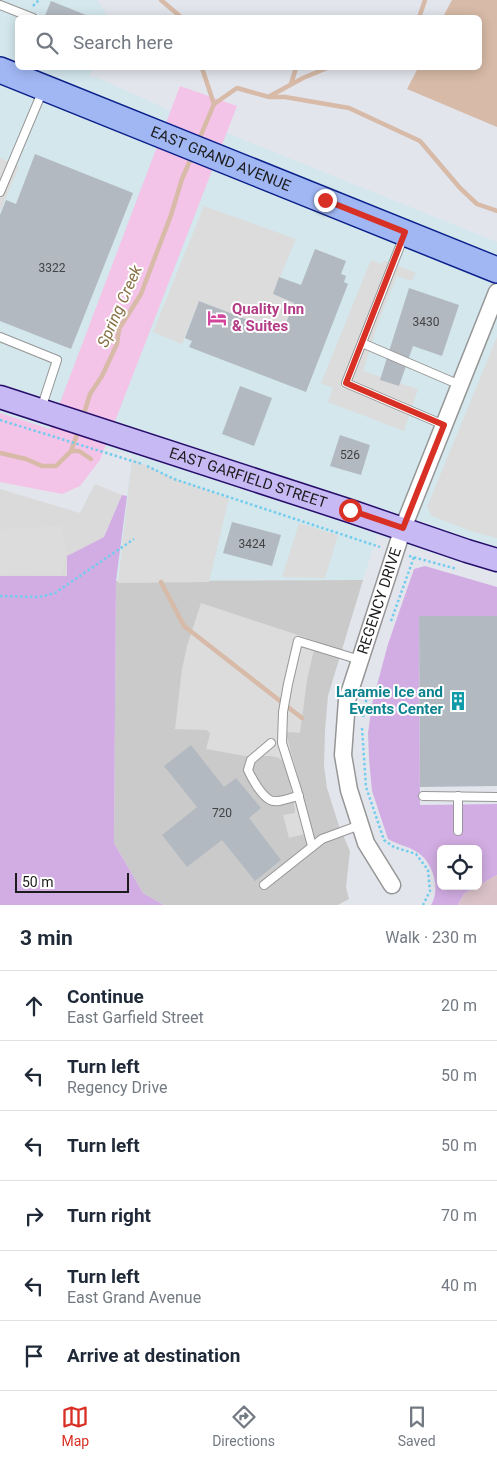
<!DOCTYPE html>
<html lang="en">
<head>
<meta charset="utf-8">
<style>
	:root { --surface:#fff; --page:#f2f2f3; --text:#1f2937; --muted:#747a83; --line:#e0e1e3; --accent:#d93025 }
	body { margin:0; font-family:Roboto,sans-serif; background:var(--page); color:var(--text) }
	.controls { position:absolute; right:15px; bottom:15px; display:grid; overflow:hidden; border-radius:8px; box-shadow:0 2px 12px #0003 }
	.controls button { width:45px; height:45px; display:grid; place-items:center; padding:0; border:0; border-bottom:1px solid var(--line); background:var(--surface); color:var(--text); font:25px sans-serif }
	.scale { position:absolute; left:15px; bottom:12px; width:114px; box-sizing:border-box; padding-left:5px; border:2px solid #1c1c1c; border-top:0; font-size:14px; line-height:18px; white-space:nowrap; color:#1c1c1c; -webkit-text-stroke:4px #fff; paint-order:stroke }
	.stop { position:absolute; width:15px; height:15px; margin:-11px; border:4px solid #d93025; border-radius:50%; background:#fff }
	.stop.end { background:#d93025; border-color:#fff; box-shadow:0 1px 5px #0008 }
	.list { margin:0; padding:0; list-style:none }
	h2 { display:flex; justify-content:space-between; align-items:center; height:65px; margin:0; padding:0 20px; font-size:21px }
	h2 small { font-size:16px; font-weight:400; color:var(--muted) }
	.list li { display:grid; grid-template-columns:32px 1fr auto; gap:15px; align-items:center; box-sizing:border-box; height:70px; padding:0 20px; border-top:1px solid var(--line) }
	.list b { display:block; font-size:19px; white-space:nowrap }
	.list p { margin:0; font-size:16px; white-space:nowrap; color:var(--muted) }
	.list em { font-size:16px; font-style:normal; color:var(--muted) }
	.icon { flex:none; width:28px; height:28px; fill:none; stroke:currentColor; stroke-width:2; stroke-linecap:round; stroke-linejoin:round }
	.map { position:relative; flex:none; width:497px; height:905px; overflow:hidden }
	.search { position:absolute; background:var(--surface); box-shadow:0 2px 12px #0003; left:15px; right:15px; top:15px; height:55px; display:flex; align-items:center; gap:12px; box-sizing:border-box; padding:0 18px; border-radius:8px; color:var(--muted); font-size:19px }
	.sheet { height:485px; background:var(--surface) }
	nav { display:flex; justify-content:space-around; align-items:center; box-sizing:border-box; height:70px; border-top:1px solid var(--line); background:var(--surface); font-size:14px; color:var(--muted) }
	nav a { display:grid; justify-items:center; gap:2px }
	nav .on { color:var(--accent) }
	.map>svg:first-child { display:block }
</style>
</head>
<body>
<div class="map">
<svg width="497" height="905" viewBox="0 0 497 905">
	<rect width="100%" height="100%" fill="#e3e5ed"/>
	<path fill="#dadada" d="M95,484L122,495L104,537L67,556V576H0V489L80,513Z"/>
	<path fill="#d3e7ed" d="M0,0H97L108,17L18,18V68H93L89,76L98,78L218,132L227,133L497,242V573L459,562L377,535L363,580L116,581L132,456L0,413Z"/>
	<path fill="#cacaca" d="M363,580L328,696L325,731L324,766L327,788L339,826L350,851L346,887L349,899L338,905H164L143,893L114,843L116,581Z"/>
	<g fill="#d2ade3">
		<path d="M122,495L127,496L116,581L114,843L143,893L164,905H0V576H67V556L104,537Z"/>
		<path d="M425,566L497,587V616H419L420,805L497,804V875L478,886V849H441V886H477L464,894L458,905H431C441,889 433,862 417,852C408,846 398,845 388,839L372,791L369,759L368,733L372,704L388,644L414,569Z"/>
	</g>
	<path fill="#dac1c8" d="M497,875V905H458L464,894Z"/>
	<path fill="#f4c3e8" d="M180,86L237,106L100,460L80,486L62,494L0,482V413L50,429Z"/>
	<g fill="#dcdcdc">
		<path d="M0,158L19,166L0,212Z"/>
		<path d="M204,206L296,239L273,294L294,303L282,333L199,301L182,344L153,332Z"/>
		<path d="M371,260L382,264L383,260L416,273L412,281L397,276L379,320L363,371L418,389L404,431L328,402L333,388L321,383Z"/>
		<path d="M497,337V538L474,532L432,516L427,507Z"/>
		<path d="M132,459L173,478L229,498L209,582L118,583Z"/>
		<path d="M299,523L338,535L325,578L282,577Z"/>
		<path d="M62,526L66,554L62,573L0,574V529Z"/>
		<path d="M201,603L316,641L307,680L300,733L290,732L287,733V737L313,832L289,838L283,815L295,813V810L288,772L284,762L279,758L271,756H245L206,749L210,734L207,730L175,729L182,669L187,646Z"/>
	</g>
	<path fill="#d7baa7" d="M452,0H497V127L407,89L418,68H480V18L443,17Z"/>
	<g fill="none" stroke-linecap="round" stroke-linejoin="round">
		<g stroke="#d7baa7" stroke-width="4.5">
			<path d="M161,0L182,18"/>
			<path d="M419,18L425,0"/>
			<path d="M291,84L296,68"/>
			<path d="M270,96L303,78L327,68"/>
			<path d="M214,104L237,88L269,97H285L349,108L420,141L460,188L477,204L497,211"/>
			<path d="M198,142L214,104L202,68"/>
			<path d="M83,417L90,394L102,376L117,344L119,329L141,294L171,215L182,179L192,156"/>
			<path d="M71,451H79L91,459"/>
			<path d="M0,453L26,459L42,466H56L71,451L79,429"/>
			<path d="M161,582L184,626L302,718"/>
		</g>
	</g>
	<g fill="#b3b9c1">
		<path d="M51,1L91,17V18H44Z"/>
		<path d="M35,154L133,193L71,349L0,321V215L6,200L16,204Z"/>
		<path d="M315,249L346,261L341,274L346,276L344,282L348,284L306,392L189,347L192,341L185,338L199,301L282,333L294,303L273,294L279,277L301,285Z"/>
		<path d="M409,288L459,305L442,356L413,346L399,386L380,380Z"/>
		<path d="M240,386L272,398L254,446L222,434Z"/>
		<path d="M340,435L370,445L361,475L330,466Z"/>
		<path d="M232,522L281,535L272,566L223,553Z"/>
		<path d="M419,616H497V786L420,787Z"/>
		<path d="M191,745L224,787L236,778L261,808L249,818L281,860L255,881L222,840L187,867L162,835L197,807L164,766Z"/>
	</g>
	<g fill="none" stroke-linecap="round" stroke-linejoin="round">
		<g stroke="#969696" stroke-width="10">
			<g id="lane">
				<path d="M0,5L33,18"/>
				<path d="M0,192L43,90"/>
				<path d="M404,236L346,383L444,425"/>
				<path d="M0,337L57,360L41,409"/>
				<path d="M362,343L460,385"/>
				<path d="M271,743L251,760L248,770C252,779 261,795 270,800C277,804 291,797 299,796"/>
				<path d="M423,796L497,797"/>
				<path d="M458,796V831"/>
				<path d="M312,846L297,790L282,743L283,712L288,684L298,641L360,660"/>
				<path d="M264,885L322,839L360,825"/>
			</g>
		</g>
		<g stroke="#969696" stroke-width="19">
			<g id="street">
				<path id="s1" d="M392,885L366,843L349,790L343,755L347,700L403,528L497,292"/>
			</g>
		</g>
		<g stroke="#270d6a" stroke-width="25">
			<g id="secondary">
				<path id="s2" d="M0,397L350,511L467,551L497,560"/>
			</g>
		</g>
		<g stroke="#0c2089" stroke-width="28">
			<g id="primary">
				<path id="s3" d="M0,70L497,270"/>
			</g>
		</g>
		<g stroke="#73ccee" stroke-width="2.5" stroke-dasharray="2.5 2.5" stroke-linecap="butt">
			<path d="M33,6L39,0"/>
			<path d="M0,420L142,464"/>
			<path d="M147,466L174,479L380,547"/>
			<path d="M409,556L457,569"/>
			<path d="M0,596L39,597L55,593L134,539"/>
			<path d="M391,621L414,557"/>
			<path d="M363,717L368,691"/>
			<path d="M362,728L366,787L384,840L394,847L416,854L428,870L430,891L423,905"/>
		</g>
		<use href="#lane" stroke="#fff" stroke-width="8"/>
		<use href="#street" stroke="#fff" stroke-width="16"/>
		<use href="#secondary" stroke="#c7baf4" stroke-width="22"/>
		<use href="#primary" stroke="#a1b7f4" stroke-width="25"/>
	</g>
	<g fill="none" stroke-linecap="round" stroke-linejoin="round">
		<path stroke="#d93025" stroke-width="6" d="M325,200L405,232L346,383L444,425L403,528L350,510"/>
	</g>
	<defs>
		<g id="hotel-bare" transform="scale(1.5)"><path d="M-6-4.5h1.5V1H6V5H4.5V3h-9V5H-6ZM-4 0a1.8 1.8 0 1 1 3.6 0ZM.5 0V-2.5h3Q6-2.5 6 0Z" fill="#d1479c" stroke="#fff" stroke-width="2.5" paint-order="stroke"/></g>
		<g id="building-bare" transform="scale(1.5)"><path d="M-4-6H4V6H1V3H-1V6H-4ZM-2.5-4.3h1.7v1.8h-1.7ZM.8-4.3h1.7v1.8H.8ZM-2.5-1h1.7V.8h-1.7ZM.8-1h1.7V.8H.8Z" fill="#0f9aa8" stroke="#fff" stroke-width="2.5" paint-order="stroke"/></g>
	</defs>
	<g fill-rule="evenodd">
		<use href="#hotel-bare" x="217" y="318"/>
		<use href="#building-bare" x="458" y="701"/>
	</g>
	<g text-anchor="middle" stroke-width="4" stroke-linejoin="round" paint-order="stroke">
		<g font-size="12" fill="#424345">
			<text x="52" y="272">3322</text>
			<text x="426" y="326">3430</text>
			<text x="350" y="459">526</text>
			<text x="252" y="548">3424</text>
			<text x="222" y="817">720</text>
		</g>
		<g font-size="15" fill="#1c1c1c" stroke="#fff">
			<text dy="5" stroke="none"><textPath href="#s3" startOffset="238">EAST GRAND AVENUE</textPath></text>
			<text dy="5" stroke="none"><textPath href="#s2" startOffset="261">EAST GARFIELD STREET</textPath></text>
			<text dy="5" stroke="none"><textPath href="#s1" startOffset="300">REGENCY DRIVE</textPath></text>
		</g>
		<g font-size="15" font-weight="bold" fill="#b23c85" stroke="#fff" text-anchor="start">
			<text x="232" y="314">Quality Inn<tspan x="232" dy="17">&amp; Suites</tspan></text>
		</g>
		<g font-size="15" font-weight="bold" fill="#0d838f" stroke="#fff" text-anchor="end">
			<text x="443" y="697">Laramie Ice and<tspan x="443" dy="17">Events Center</tspan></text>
		</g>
		<g font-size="16" font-style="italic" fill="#877144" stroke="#fff">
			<text transform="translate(119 306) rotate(-66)" y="6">Spring Creek</text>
		</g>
	</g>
</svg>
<div class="controls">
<button><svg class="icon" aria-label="locate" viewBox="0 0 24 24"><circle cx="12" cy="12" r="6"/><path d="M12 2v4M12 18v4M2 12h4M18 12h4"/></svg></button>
</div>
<div class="scale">50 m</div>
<div class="stop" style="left:350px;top:510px"></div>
<div class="stop end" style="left:325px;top:200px"></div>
<div class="search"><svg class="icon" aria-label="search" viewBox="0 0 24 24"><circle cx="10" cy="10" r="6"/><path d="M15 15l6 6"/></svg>Search here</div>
</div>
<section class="sheet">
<h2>3 min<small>Walk · 230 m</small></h2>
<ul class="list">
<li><svg class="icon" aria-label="ahead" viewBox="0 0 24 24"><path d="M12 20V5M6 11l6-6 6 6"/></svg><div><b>Continue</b><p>East Garfield Street</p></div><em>20 m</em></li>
<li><svg class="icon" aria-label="left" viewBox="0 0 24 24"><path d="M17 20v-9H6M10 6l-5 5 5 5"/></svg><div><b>Turn left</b><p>Regency Drive</p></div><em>50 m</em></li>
<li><svg class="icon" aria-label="left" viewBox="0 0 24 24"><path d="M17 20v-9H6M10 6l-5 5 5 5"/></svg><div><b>Turn left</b></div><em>50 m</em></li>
<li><svg class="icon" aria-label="right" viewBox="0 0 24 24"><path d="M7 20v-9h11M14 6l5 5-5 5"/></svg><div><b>Turn right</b></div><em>70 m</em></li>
<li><svg class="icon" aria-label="left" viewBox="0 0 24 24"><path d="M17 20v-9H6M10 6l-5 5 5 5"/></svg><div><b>Turn left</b><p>East Grand Avenue</p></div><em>40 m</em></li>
<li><svg class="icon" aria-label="arrive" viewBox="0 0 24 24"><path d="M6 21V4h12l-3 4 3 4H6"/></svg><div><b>Arrive at destination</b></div></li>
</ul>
</section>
<nav>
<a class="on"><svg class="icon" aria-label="map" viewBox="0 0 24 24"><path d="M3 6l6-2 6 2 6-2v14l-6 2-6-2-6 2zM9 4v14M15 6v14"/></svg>Map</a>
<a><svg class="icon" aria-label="directions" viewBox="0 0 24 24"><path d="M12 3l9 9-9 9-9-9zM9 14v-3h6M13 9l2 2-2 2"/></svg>Directions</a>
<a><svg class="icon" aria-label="saved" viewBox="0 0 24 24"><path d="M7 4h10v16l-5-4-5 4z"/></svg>Saved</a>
</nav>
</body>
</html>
